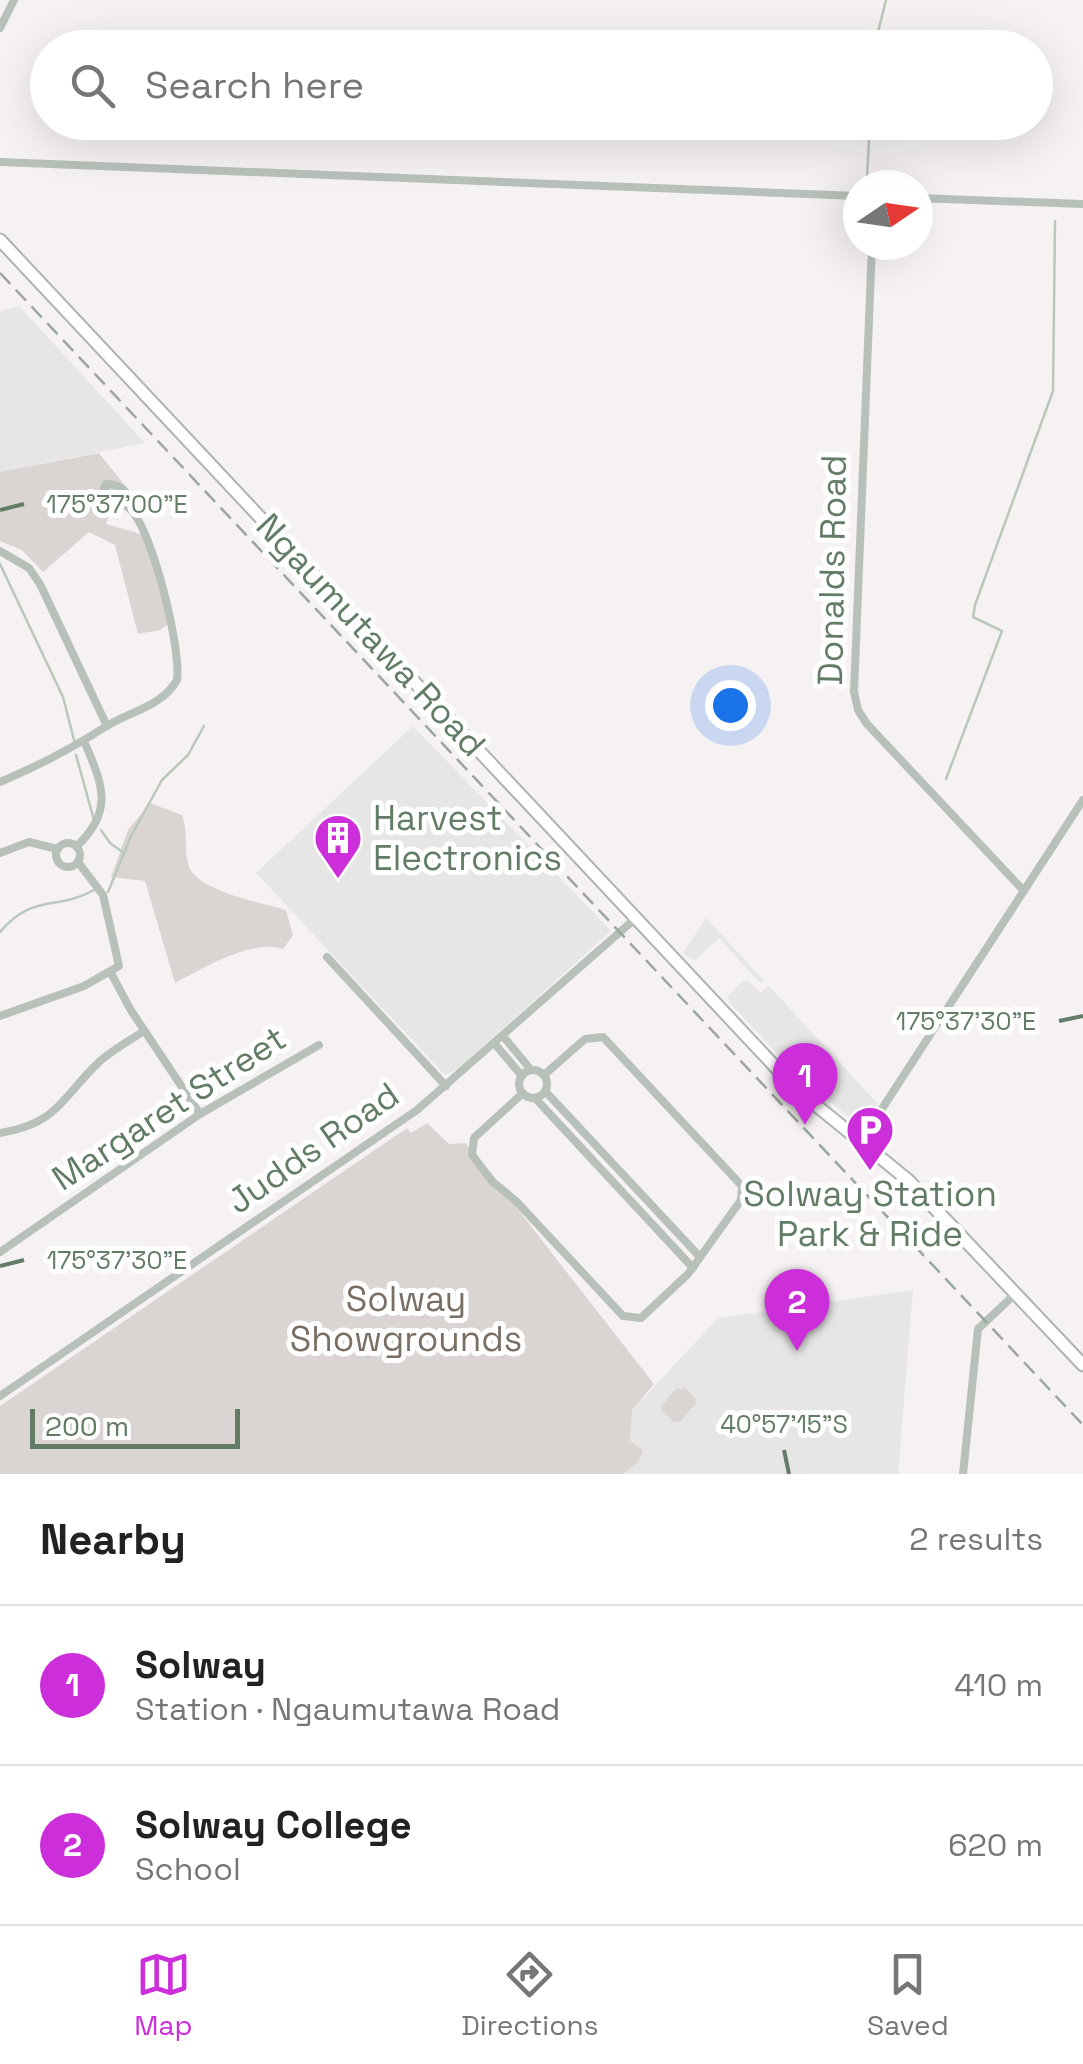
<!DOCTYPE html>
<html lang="en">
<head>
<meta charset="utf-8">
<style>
	:root { --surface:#fff; --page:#f2f2f2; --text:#222; --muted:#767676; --line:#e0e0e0; --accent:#cc2fd9 }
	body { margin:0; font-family:"Space Grotesk",sans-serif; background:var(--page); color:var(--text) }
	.compass { position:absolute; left:843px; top:170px; width:90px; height:90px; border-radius:50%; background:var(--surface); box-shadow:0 10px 40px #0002; rotate:77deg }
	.scale { position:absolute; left:30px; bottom:25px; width:210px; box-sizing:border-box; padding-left:10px; border:5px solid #627c66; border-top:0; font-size:28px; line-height:35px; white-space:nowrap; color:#627c66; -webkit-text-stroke:8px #fff; paint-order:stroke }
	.you { position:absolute; left:730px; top:705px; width:35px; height:35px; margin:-25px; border:8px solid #fff; border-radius:50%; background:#1a73e8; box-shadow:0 0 0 15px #1a73e833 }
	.badge { display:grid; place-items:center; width:65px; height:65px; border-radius:50%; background:var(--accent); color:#fff; font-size:32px; font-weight:700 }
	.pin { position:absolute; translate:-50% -82px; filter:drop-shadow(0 2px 5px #0008) }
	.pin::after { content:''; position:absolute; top:52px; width:35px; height:30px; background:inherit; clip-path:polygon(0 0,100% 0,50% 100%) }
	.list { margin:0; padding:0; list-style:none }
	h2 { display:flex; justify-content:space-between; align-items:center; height:130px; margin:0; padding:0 40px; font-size:42px }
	h2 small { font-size:32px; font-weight:400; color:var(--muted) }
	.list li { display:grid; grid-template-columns:65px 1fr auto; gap:30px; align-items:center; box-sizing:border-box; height:160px; padding:0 40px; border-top:2px solid var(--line) }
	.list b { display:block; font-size:38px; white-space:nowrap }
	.list p { margin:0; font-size:32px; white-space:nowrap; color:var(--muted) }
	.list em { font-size:32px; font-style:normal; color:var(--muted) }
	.icon { flex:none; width:55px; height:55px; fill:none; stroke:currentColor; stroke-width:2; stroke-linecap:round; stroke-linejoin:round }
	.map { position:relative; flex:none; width:1083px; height:1474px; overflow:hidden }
	.search { position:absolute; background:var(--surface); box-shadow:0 10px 40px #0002; left:30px; right:30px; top:30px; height:110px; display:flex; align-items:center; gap:25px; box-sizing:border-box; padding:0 35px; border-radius:55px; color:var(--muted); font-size:38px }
	.sheet { height:450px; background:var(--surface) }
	nav { display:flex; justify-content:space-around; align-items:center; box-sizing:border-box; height:140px; border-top:2px solid var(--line); background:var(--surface); font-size:28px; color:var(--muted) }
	nav a { display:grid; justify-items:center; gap:5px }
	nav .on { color:var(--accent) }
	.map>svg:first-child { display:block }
</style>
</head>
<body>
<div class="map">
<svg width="1083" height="1474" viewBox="0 0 1083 1474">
	<rect width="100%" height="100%" fill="#f6f2f3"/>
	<g fill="#e6e6e4">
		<path d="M19,306L145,443L0,472V311Z"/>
		<path d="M413,726L611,931L458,1069L445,1075L256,873Z"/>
		<path d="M706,918L878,1104L873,1111L868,1109L866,1112L865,1124L859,1126L788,1065L731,1004L727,996L743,981L748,980L761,993L768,985L763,981L760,983L719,938L694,961L683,953Z"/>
		<path d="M913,1290L898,1474H573L718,1318Z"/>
	</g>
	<g fill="#dad5d2">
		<path d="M99,453L127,488L112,508L106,524L141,534L155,558L171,622L160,630L138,634L115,545L89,532L43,572L22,550L0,541V472Z"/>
		<path d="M150,803L182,815C188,831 184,846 188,863C193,891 261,902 286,910L293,935L283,949C253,938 201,969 175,983L145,881L111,877L128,830Z"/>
		<path d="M427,1123L449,1144L466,1143L654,1384L632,1410L630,1441L643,1450L639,1461L623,1474H0V1406L407,1128L411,1133Z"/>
		<path d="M678,1387L681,1390L684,1387L695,1398L696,1403L680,1422H674L662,1411L661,1406Z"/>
	</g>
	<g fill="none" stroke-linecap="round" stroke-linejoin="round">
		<g stroke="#b9c8b9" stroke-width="2.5">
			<path d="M874,48L886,0"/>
			<path d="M867,177L870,122"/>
			<path d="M0,564L63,697L74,740"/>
			<path d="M76,755L94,820"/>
			<path d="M946,779L1002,631L973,617L975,605L1053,391L1055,221"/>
			<path d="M101,830L110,843L124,853"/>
			<path d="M108,892L131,836L162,780L188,755L204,726"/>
			<path d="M0,932C33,893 57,911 94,890"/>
		</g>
		<g stroke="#aab6ac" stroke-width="15">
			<path id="secondary" d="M0,240L796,1089L908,1180L1083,1365"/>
		</g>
		<g stroke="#b8c1b9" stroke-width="8">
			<path d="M0,28L14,0"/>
			<path d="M0,162L858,196"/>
			<path d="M918,198L1083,204"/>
			<path d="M872,245L854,692L858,710L867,724L1024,891"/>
			<path d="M0,551L29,568L40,584L107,726"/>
			<path d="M0,782C38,766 71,749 105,727C128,712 163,706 177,680C181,647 154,539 133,512C125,501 110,501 104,488L106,484C124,484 130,495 133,511"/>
			<circle cx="68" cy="855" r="12"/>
			<path d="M77,846C114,811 103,785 84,741"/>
			<path d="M0,853L29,842L57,849"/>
			<path d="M327,957L446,1086"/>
			<path d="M111,973L130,1009L200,1114"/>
			<path d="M0,1016L84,986L119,966L103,895L78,862"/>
			<path d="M503,1036L531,1070"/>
			<path d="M494,1043L522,1076"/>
			<circle cx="533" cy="1084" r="14"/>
			<path d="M545,1091L700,1257"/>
			<path d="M523,1093L474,1138L472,1155L493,1182L516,1201L623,1316L641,1318L688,1274L741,1200L742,1186L603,1037L585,1039L544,1075"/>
			<path d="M535,1098L693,1268"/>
			<path d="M0,1133C58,1124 62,1097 99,1062C112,1050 129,1041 144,1031"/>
			<path d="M861,1141L1083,800"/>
			<path d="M0,1252L200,1114L319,1045"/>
			<path d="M0,1396L417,1110L636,918"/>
			<path d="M963,1474L978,1329L1015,1294"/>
		</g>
		<use href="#secondary" stroke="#fff" stroke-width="11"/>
		<path stroke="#9aa79c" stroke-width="2.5" stroke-dasharray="15 8" stroke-linecap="butt" d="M0,273L1083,1425"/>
	</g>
	<path fill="none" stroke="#627c66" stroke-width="4" d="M0,510L24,504M1059,1021L1083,1016M0,1266L24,1260M784,1450L789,1474"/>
	<defs>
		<g id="building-pin" transform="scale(2.5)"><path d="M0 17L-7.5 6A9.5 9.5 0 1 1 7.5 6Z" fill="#cc2fd9" stroke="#fff"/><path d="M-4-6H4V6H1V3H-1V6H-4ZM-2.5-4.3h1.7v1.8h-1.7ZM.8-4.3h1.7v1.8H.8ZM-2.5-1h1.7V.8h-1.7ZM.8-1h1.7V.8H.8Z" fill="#fff"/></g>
		<g id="parking-pin" transform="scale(2.5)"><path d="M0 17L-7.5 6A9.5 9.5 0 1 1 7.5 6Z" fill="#cc2fd9" stroke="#fff"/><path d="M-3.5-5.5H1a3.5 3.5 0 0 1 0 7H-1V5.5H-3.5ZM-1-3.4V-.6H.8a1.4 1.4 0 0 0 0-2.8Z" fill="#fff"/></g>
	</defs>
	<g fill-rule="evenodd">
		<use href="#building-pin" x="338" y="838"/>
		<use href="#parking-pin" x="870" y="1130"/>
	</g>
	<g text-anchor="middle" stroke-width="10" stroke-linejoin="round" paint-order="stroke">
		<g font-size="35" fill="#627c66" stroke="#fff">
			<text transform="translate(832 570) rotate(-89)" y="12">Donalds Road</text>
			<text transform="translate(371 635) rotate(47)" y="12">Ngaumutawa Road</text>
			<text transform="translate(169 1108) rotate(-33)" y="12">Margaret Street</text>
			<text transform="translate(313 1148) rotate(-35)" y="12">Judds Road</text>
		</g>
		<g font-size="35" fill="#627c66" stroke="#fff" text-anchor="start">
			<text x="373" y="830">Harvest<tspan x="373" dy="40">Electronics</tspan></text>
			<text x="870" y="1206" text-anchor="middle">Solway Station<tspan x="870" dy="40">Park &amp; Ride</tspan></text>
		</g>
		<g font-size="35" fill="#796f65" stroke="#fff">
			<text x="406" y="1311">Solway<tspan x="406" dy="40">Showgrounds</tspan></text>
		</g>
	</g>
	<g font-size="25" text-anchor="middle" fill="#627c66" stroke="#fff" stroke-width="10" stroke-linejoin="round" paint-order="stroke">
		<text x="117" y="513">175°37'00"E</text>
		<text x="966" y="1030">175°37'30"E</text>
		<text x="117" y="1269">175°37'30"E</text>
		<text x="784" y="1433">40°57'15"S</text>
	</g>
</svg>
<svg class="compass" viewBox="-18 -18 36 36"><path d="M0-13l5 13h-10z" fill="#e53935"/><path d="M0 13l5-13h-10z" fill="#767676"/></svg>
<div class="scale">200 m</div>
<div class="you"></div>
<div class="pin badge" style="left:805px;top:1125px">1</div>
<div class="pin badge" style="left:797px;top:1351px">2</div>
<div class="search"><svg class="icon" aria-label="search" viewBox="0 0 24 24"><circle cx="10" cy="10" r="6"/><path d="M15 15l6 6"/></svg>Search here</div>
</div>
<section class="sheet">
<h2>Nearby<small>2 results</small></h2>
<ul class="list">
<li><span class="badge">1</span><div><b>Solway</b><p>Station · Ngaumutawa Road</p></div><em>410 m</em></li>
<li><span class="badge">2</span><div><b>Solway College</b><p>School</p></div><em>620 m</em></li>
</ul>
</section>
<nav>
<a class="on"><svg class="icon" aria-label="map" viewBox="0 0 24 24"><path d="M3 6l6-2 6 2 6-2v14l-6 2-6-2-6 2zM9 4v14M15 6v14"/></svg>Map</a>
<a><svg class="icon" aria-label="directions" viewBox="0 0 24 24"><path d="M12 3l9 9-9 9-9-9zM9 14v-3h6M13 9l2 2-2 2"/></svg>Directions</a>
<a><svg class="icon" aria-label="saved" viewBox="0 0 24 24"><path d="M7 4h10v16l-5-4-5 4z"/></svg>Saved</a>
</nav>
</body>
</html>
